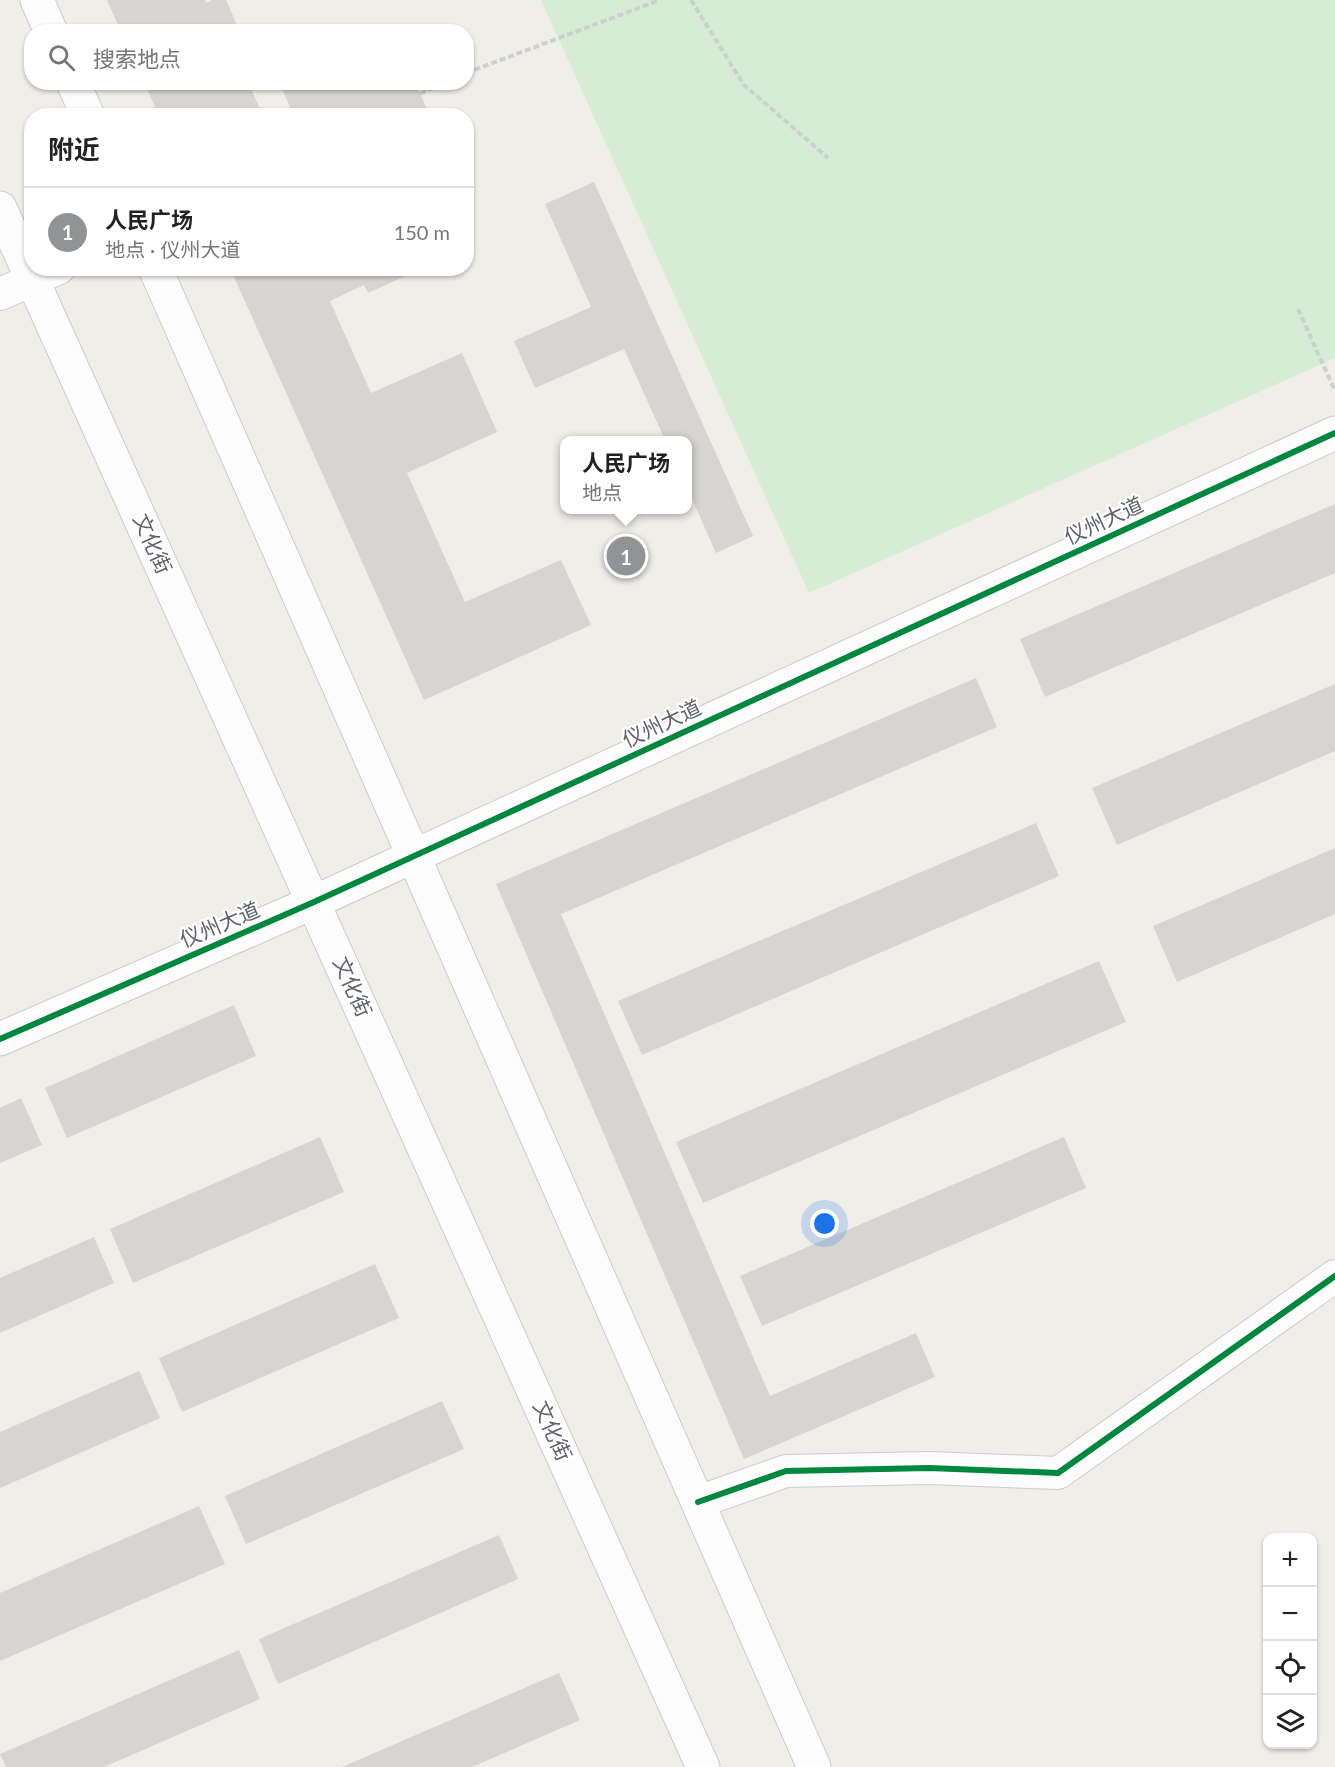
<!DOCTYPE html>
<html lang="zh">
<head>
<meta charset="utf-8">
<style>
	:root { --surface:#fff; --page:#f2f2f2; --text:#222; --muted:#767676; --line:#e0e0e0; --accent:#919395 }
	body { margin:0; font-family:Lato,"Noto Sans SC",sans-serif; background:var(--page); color:var(--text) }
	.controls { position:absolute; right:18px; bottom:18px; display:grid; overflow:hidden; border-radius:12px; box-shadow:0 2px 4px #0004 }
	.controls button { width:54px; height:54px; display:grid; place-items:center; padding:0; border:0; border-bottom:2px solid var(--line); background:var(--surface); color:var(--text); font:30px sans-serif }
	.you { position:absolute; left:825px; top:1224px; width:21px; height:21px; margin:-15px; border:4px solid #fff; border-radius:50%; background:#1a73e8; box-shadow:0 0 0 9px #1a73e833 }
	.badge { display:grid; place-items:center; width:39px; height:39px; border-radius:50%; background:var(--accent); color:#fff; font-size:20px; font-weight:700 }
	.pin { position:absolute; translate:-50% -50%; border:3px solid #fff; box-shadow:0 2px 6px #0006 }
	.popup { position:absolute; left:560px; top:436px; width:132px; height:78px; box-sizing:border-box; display:grid; place-content:center; border-radius:12px; background:var(--surface); filter:drop-shadow(0 2px 4px #0005); font-size:20px; white-space:nowrap; color:var(--muted) }
	.popup b { font-size:22px; color:var(--text) }
	.popup::after { content:''; position:absolute; left:50%; top:100%; margin-left:-12px; border:12px solid transparent; border-top-color:var(--surface) }
	.list { margin:0; padding:0; list-style:none }
	h2 { display:flex; justify-content:space-between; align-items:center; height:78px; margin:0; padding:0 24px; font-size:26px }
	h2 small { font-size:20px; font-weight:400; color:var(--muted) }
	.list li { display:grid; grid-template-columns:39px 1fr auto; gap:18px; align-items:center; box-sizing:border-box; height:90px; padding:0 24px; border-top:2px solid var(--line) }
	.list b { display:block; font-size:22px; white-space:nowrap }
	.list p { margin:0; font-size:20px; white-space:nowrap; color:var(--muted) }
	.list em { font-size:20px; font-style:normal; color:var(--muted) }
	.icon { flex:none; width:33px; height:33px; fill:none; stroke:currentColor; stroke-width:2; stroke-linecap:round; stroke-linejoin:round }
	.map { position:relative; flex:none; width:1335px; height:1767px; overflow:hidden }
	.search { position:absolute; background:var(--surface); box-shadow:0 2px 4px #0004; left:24px; top:24px; width:450px; height:66px; display:flex; align-items:center; gap:15px; box-sizing:border-box; padding:0 21px; border-radius:24px; color:var(--muted); font-size:22px }
	.panel { position:absolute; background:var(--surface); box-shadow:0 2px 4px #0004; left:24px; top:108px; width:450px; height:168px; border-radius:24px }
	.map>svg:first-child { display:block }
</style>
</head>
<body>
<div class="map">
<svg width="1335" height="1767" viewBox="0 0 1335 1767">
	<rect width="100%" height="100%" fill="#efeee9"/>
	<path fill="#d6ecd4" d="M541,0H1335V358L809,593Z"/>
	<g fill="#d6d5d2">
		<path d="M107,0H205L206,3L212,0H226L240,32H121Z"/>
		<path d="M144,82H248L263,116H189L185,107L166,116H159Z"/>
		<path d="M279,82H415L430,116H294Z"/>
		<path d="M594,182L753,536L716,553L688,490V440H665L624,349L535,388L514,341L591,307L545,204Z"/>
		<path d="M230,268H423L368,293L364,285L330,301L371,393L462,353L497,432L407,473L465,602L561,560L591,625L424,700Z"/>
		<path d="M1335,504V573L1045,697L1020,639Z"/>
		<path d="M976,678L997,727L561,914L770,1396L916,1333L935,1377L744,1459L496,884Z"/>
		<path d="M1335,684V751L1117,845L1092,788Z"/>
		<path d="M1036,823L1059,876L642,1055L618,1001Z"/>
		<path d="M1335,848V914L1177,982L1153,926Z"/>
		<path d="M1099,961L1126,1022L703,1203L676,1142Z"/>
		<path d="M234,1005L256,1056L67,1138L45,1088Z"/>
		<path d="M21,1098L42,1145L0,1163V1108Z"/>
		<path d="M320,1137L344,1192L133,1283L110,1229Z"/>
		<path d="M1064,1137L1086,1188L762,1326L740,1276Z"/>
		<path d="M94,1237L114,1283L0,1333V1278Z"/>
		<path d="M375,1264L399,1318L182,1412L159,1358Z"/>
		<path d="M139,1371L160,1418L0,1488V1432Z"/>
		<path d="M442,1401L464,1449L246,1544L225,1496Z"/>
		<path d="M199,1506L225,1564L0,1661V1593Z"/>
		<path d="M499,1535L518,1579L278,1684L259,1639Z"/>
		<path d="M239,1650L260,1699L104,1767H6L0,1754Z"/>
		<path d="M559,1673L580,1720L472,1767H342Z"/>
	</g>
	<g fill="none" stroke-linecap="round" stroke-linejoin="round">
		<g stroke="#cccccb" stroke-width="34">
			<g id="street">
				<path d="M0,294L59,268"/>
				<path d="M698,1502L786,1471L929,1468L1058,1473L1335,1276"/>
			</g>
		</g>
		<g stroke="#cbcbca" stroke-width="35">
			<g id="secondary">
				<path d="M37,0L51,32"/>
				<path d="M73,82L88,116"/>
				<path d="M0,208L703,1767"/>
				<path d="M155,268L814,1767"/>
				<path d="M0,1039L314,902L1335,433"/>
			</g>
		</g>
		<g stroke="#cbd1cd" stroke-width="4" stroke-dasharray="6 3" stroke-linecap="butt">
			<path d="M691,0L744,85L828,158"/>
			<path d="M466,73L660,0"/>
			<path d="M420,94L446,82"/>
			<path d="M1298,309L1335,391"/>
		</g>
		<use href="#street" stroke="#fdfcfc" stroke-width="32"/>
		<use href="#secondary" stroke="#fdfcfc" stroke-width="33"/>
		<g stroke="#fff" stroke-width="10">
			<g id="cycleway">
				<path d="M0,1039L314,902L1335,433"/>
				<path d="M698,1502L786,1471L929,1468L1058,1473L1335,1276"/>
			</g>
		</g>
		<use href="#cycleway" stroke="#00873e" stroke-width="6"/>
	</g>
	<g text-anchor="middle" stroke-width="4.5" stroke-linejoin="round" paint-order="stroke">
		<g font-size="21" fill="#5e6268" stroke="#fff">
			<text transform="translate(1104 521) rotate(-25)" y="7">仪州大道</text>
			<text transform="translate(152 544) rotate(66)" y="7">文化街</text>
			<text transform="translate(662 724) rotate(-25)" y="7">仪州大道</text>
			<text transform="translate(220 925) rotate(-23)" y="7">仪州大道</text>
			<text transform="translate(352 987) rotate(66)" y="7">文化街</text>
			<text transform="translate(552 1431) rotate(66)" y="7">文化街</text>
		</g>
	</g>
</svg>
<div class="controls">
<button>+</button>
<button>−</button>
<button><svg class="icon" aria-label="locate" viewBox="0 0 24 24"><circle cx="12" cy="12" r="6"/><path d="M12 2v4M12 18v4M2 12h4M18 12h4"/></svg></button>
<button><svg class="icon" aria-label="layers" viewBox="0 0 24 24"><path d="M12 4l9 5-9 5-9-5zM3 14l9 5 9-5"/></svg></button>
</div>
<div class="you"></div>
<div class="pin badge" style="left:626px;top:556px">1</div>
<div class="popup"><b>人民广场</b>地点</div>
<div class="search"><svg class="icon" aria-label="search" viewBox="0 0 24 24"><circle cx="10" cy="10" r="6"/><path d="M15 15l6 6"/></svg>搜索地点</div>
<section class="panel">
<h2>附近<small></small></h2>
<ul class="list">
<li><span class="badge">1</span><div><b>人民广场</b><p>地点 · 仪州大道</p></div><em>150 m</em></li>
</ul>
</section>
</div>
</body>
</html>
